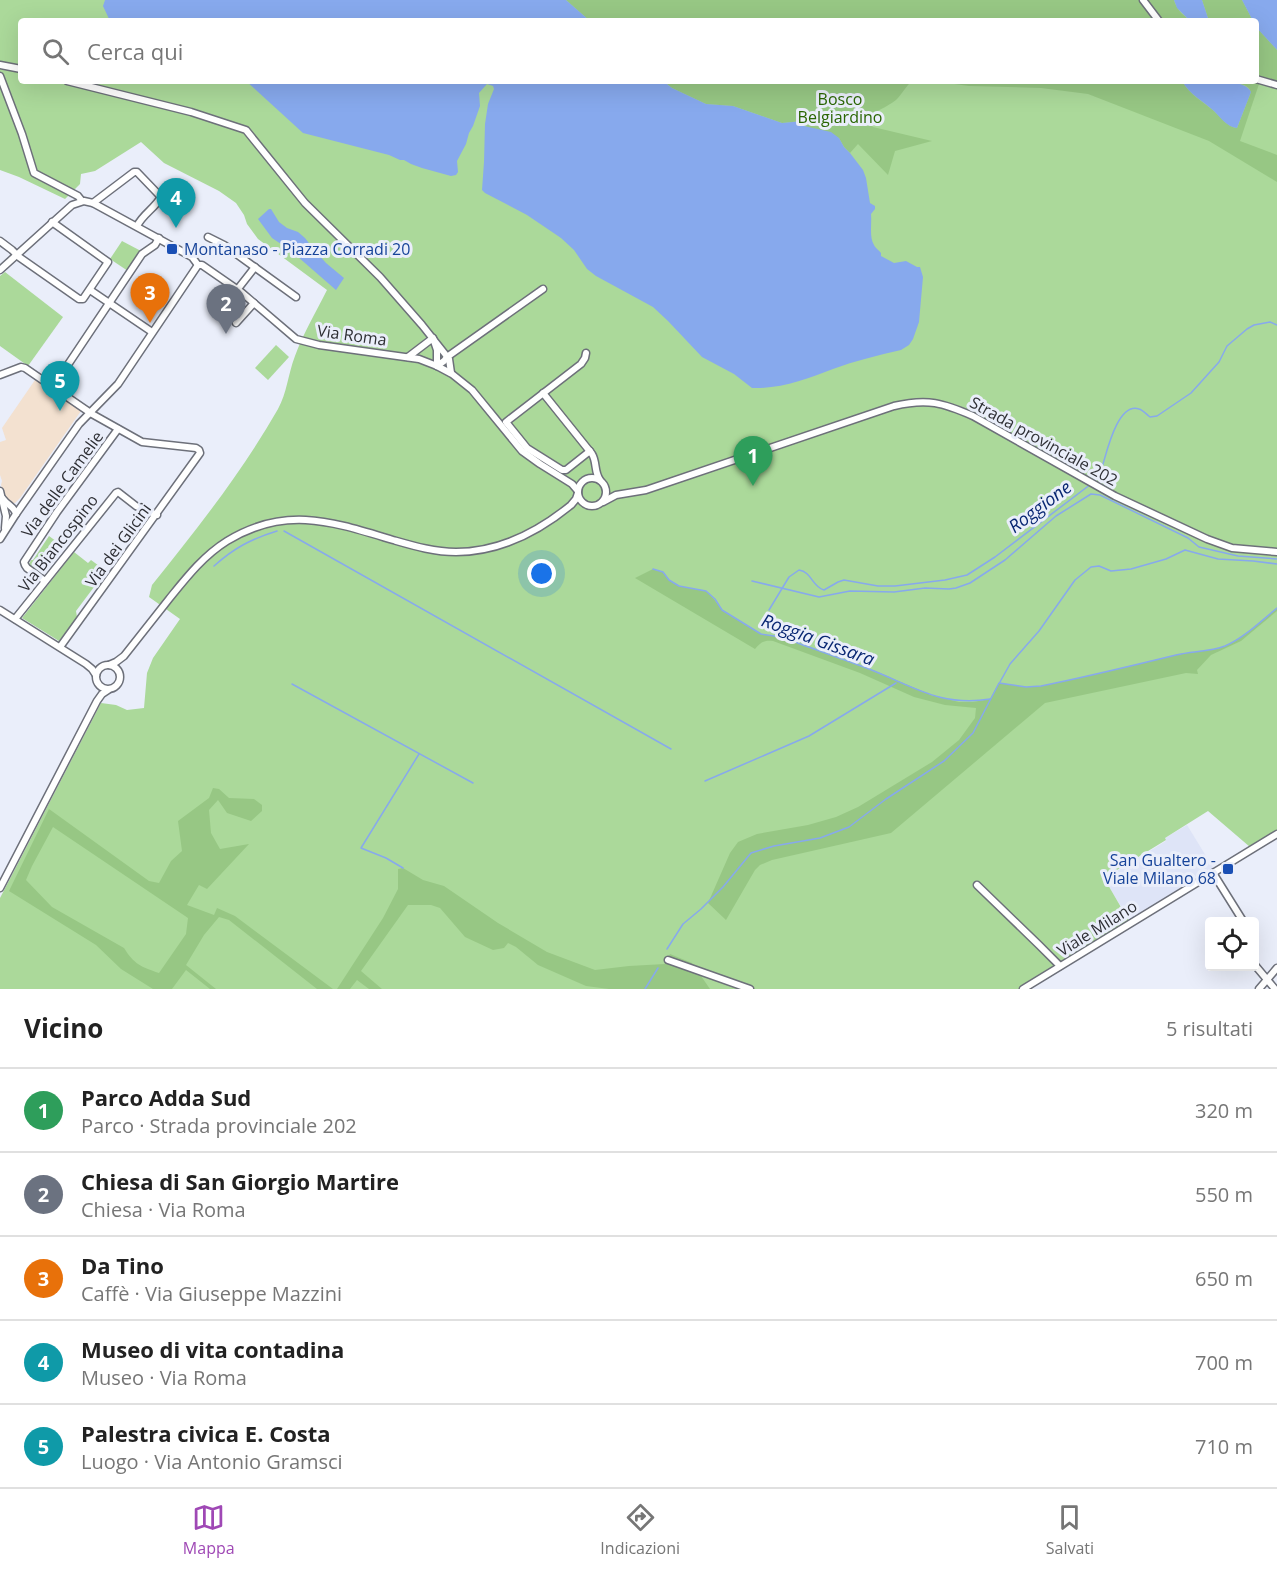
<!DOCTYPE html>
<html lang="it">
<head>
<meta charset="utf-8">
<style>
	:root { --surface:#fff; --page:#f6f6f6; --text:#222; --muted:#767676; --line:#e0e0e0; --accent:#9f48b5 }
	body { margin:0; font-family:"Open Sans",sans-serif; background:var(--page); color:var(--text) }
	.controls { position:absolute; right:18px; bottom:18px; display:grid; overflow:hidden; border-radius:6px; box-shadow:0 6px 24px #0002 }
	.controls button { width:54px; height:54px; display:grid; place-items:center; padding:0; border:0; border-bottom:2px solid var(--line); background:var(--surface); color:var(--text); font:30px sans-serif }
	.you { position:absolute; left:542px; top:574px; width:21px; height:21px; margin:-15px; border:4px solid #fff; border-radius:50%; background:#1a73e8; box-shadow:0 0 0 9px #1a73e833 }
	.badge { display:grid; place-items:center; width:39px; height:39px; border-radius:50%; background:var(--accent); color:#fff; font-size:20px; font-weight:700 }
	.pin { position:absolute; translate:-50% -50px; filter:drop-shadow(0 2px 3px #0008) }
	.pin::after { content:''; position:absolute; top:32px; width:21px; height:18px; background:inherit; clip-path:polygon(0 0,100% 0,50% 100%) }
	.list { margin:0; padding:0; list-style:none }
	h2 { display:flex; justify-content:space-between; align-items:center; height:78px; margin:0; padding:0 24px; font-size:26px }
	h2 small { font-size:20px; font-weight:400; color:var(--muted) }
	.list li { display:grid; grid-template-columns:39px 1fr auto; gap:18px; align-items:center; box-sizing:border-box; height:84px; padding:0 24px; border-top:2px solid var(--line) }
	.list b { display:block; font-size:22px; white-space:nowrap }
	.list p { margin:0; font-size:20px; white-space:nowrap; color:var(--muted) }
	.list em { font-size:20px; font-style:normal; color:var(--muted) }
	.icon { flex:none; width:33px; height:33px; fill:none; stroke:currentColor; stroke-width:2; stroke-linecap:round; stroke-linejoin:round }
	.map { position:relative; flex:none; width:1277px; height:989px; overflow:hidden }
	.search { position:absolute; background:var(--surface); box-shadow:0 6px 24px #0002; left:18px; right:18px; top:18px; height:66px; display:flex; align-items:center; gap:15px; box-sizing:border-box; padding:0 21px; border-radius:6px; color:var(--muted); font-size:22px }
	.sheet { height:498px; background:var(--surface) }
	nav { display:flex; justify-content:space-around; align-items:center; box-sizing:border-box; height:84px; border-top:2px solid var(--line); background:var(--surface); font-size:16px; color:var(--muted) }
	nav a { display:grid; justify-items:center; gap:3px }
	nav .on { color:var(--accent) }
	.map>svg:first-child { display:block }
</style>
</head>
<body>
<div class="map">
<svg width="1277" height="989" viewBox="0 0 1277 989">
	<rect width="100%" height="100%" fill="#eaeefa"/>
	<path fill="#dee4f7" d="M1187,825L1214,869L1130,921L1104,879L1166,841L1165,838Z"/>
	<path fill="#f3e1d0" d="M35,380L81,411L20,498L15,503H11L6,498L1,485L2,481L0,475V442L6,440L2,428Z"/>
	<g fill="#abd99a" fill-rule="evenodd">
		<path d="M0,0H1277V831L1250,847L1208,811L1165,838L1166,840L1104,878L1129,921L1019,989H0V898L101,703L116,705L127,710L144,708L147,673L153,658L180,619L149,597L152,585C197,529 242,472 278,409C287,393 288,374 295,356C303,334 316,312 327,290L258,239L247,224L244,215L236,203L219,191L164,163L141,142L95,171L81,174L80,184L65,199L19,177L0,170ZM21,21H1256V81H21Z"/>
		<path d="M122,241L141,251L128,271L110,259Z"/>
		<path d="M5,272L63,317L28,366L0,346V276Z"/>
		<path d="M276,345L289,357L268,380L255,368Z"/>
		<path d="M49,536L64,547L43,574L29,564L31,560H33Z"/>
		<path d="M74,552L88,563L91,560L106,571L76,611L77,617L59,641L22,618Z"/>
	</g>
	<g fill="#97c784" fill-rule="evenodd">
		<path d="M566,0H1174C1176,9 1185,19 1194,21H590Z"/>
		<path d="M1202,0H1242L1253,21H1209Z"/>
		<path d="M1256,27L1277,50V87L1259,84L1240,141L1277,155V182L1209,141L1088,94L1041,88L969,86L933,81H1182C1190,95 1202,101 1214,111C1221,117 1227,127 1237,128L1251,92C1248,83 1235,83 1226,81H1256Z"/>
		<path d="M663,81H912C906,86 902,94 896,100C887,107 876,111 866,118L873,127L932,141L895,151L888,175L858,144L850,153L844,147L839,138L804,126L803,121L782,123L733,106L706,104L672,88Z"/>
		<path d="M653,569L663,572L669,580L679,586L706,591L714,599L722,610L761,634L781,637L790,640L873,670L931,695L959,702H973L990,699L999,683L1026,687L1041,686C1086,677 1131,666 1176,655C1192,651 1209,652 1225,646C1244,638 1261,621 1277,608V611L1241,641L1211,655L1197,670L1198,674L1186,673L1045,703L891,833L772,860L760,865L755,870L726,920L708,903L730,853L738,842L757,834L808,825L836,817L858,807L932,762L959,740L975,718L976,708L945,705L914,697L860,673L773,641C764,640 761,642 755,649L635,578Z"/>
		<path d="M213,788L219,789L229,798L254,799L262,805V811L251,821L227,813L218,800L209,810L211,833L220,849L249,844L207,889L199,885L187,905L214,915L217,908L235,916L333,989H317L229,920L219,917L204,935L186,965L216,989H210L186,970L172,989H153L121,969L96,945L9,891L49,809L149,881L159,883L171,861L182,851L178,821L209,798ZM53,827L188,918L186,934L159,973C141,967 134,964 124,948L52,907L26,880L32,866Z"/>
		<path d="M403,868L423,880L444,886L498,923L547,952L595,970L629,966L665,964L670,954L692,963L710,989H609L586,986L538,965L516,947L508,943L504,948L493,950L465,937L440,908L431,905H408L361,971L382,989H369L357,980L350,989H337L383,918L398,889V869Z"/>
	</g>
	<g fill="#87a9ed">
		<path d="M105,0H566L590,21H110L103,6Z"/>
		<path d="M1174,0H1202L1209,21L1189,20L1177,8Z"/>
		<path d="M1242,0H1277V50L1256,27V21H1253Z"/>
		<path d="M246,81H663L672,88L706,104L733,106L782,123L803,121L804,126L831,132L839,138L844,147L850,153L863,170L866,178L870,203L875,206V209L871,214C872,223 869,237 874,245C875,248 879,250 881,253V256L894,263L906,261L917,267H920L923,277L919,322L913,339L909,345L901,350C878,355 855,361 833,369C807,379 781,389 752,388L734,374L702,357L668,321L653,307L596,276L587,269L574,250L561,238L527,215L485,193L482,190L484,162L485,124L488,104L494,89L493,86L487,84L479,93L480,106L473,126L469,133L466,144L457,161L458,172L456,175L451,176L422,168L411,164L404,160H400L389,155L303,133Z"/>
		<path d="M1182,81C1198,81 1245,77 1251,92L1237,128C1227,127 1221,118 1214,111C1203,101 1190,95 1182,81Z"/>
		<path d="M269,209H271L279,222L287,228L298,232L305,238L312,247L326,263L344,278L336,290L290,250L272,238L258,219Z"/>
	</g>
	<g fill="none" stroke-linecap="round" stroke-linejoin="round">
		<g stroke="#87a9ed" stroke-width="1.5">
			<path d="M1094,480C1098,475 1101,470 1103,464C1107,451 1118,402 1139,409C1143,410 1147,415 1150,417L1157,416L1191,393L1219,362L1227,346L1247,329L1254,325L1270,322L1277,325"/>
			<path d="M284,531L671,749"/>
			<path d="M214,566C234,548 251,539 277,531"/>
			<path d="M653,569L663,572L669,580L679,586L706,591L715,599L722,610L761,634L781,637L790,640C816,650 843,659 869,669C913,686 940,707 990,699"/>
			<path d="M752,581L819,597L850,591L894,592L925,588L949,589L956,588L970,583L1005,560L1056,516L1091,494L1100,495L1188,538L1199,547L1238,556L1277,559"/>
			<path d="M769,610L789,577L799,570C812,572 812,587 824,590L838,582L844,580L878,586H895L945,580L967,575L995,557L1091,484"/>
			<path d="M1000,682L1010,664L1039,631L1075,580L1091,567L1099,566L1111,571L1131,569L1166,559L1185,550L1218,559L1253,561L1277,564"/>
			<path d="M292,684L473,783"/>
			<path d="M705,781L809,736L896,683"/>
			<path d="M403,868L386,858L361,848L419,754"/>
			<path d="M667,949L683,924L701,909L723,887L751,853L774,846L820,838L849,827L886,799L944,761L973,733L999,683L1026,687L1041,686C1086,677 1131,666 1176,655C1192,651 1209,652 1225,646C1244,638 1261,621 1277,608"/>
			<path d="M645,989L658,968"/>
		</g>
		<g stroke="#6d707a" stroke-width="9">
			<g id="minor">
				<path d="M1143,0L1159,21"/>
				<path d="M0,65L21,69"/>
				<path d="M0,76L22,134L34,173L78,196L82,201"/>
				<path d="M1256,79L1277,85"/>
				<path d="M67,81L191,112L246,130L305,203L380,277L422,325L449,359L451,373"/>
				<path d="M93,203L134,172H137L161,197C155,208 143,214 137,226"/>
				<path d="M208,237L224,245L296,297"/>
				<path d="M0,241L12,250L19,257L79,299H83L108,262L52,222"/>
				<path d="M0,270L72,205L84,201L93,203L192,257L198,265H202L241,292L296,339L319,345L419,359L437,366L452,374L472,390L522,451L540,464L572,484L578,491"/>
				<path d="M90,290L152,332"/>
				<path d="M237,290L255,267"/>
				<path d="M236,323L254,303"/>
				<path d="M586,353L585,358L581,364L506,422L527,448L562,470H566L590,451"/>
				<path d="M408,357L433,338L437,350V366"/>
				<path d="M437,366L444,361L447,357L543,289"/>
				<path d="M0,375L21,367L25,368L92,414L142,442L196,448L199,450L200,453L60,647"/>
				<path d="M53,387L142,254L155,245L159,238"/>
				<path d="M543,393L592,454C597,462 594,472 600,480"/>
				<circle cx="592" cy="492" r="14"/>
				<path d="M0,491L6,516L5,528"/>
				<path d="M3,499C7,505 15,507 16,514"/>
				<path d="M603,502L616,495L646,490L894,406C928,398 943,403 973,416L1115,496L1207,539L1232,548L1277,552"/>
				<path d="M0,539L16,514L79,424L118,384L198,265"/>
				<path d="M45,581L27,568L25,565L24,562L57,512L118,429"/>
				<path d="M0,610L86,664L92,669L96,675"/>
				<path d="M15,619L116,493L118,492L136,506L157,515"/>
				<circle cx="108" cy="677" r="12"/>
				<path d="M109,665L116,662L124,656C139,637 154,618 169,599C186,578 203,556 227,541C286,505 333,522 393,540C414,546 434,552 456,552C500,552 538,532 571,505L576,499L578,493"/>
				<path d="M1213,873L1243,921"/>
				<path d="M977,885L1039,945L1060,966"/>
				<path d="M0,888L97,701L102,694L108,690"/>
				<path d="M668,960L750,989"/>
				<path d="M1254,964L1275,989"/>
				<path d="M1023,989L1277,834"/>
				<path d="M1259,989L1277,968"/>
			</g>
		</g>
		<use href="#minor" stroke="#fff" stroke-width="6"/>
	</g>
	<g fill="#1a4fb4" stroke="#eaeefa" stroke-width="2">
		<rect x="166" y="243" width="12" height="12" rx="3"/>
		<rect x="1222" y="863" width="12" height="12" rx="3"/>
	</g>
	<g text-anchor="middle" stroke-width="6" stroke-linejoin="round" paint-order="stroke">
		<g font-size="16" fill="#2a6603" stroke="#eaeefa">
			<text x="840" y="105">Bosco<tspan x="840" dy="18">Belgiardino</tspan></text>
		</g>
		<g font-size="16" fill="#164399" stroke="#eaeefa" text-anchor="start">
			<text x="184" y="255">Montanaso - Piazza Corradi 20</text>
			<text x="1216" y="866" text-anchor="end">San Gualtero -<tspan x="1216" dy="18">Viale Milano 68</tspan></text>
		</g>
		<g font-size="16" fill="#2e2f34" stroke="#eaeefa">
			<text transform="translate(352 335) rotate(8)" y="6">Via Roma</text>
			<text transform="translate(1044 441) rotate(29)" y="6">Strada provinciale 202</text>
			<text transform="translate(62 484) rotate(-54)" y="6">Via delle Camelie</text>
			<text transform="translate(58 543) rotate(-52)" y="6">Via Biancospino</text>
			<text transform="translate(118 545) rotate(-54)" y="6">Via dei Glicini</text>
			<text transform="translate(1097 928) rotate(-32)" y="6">Viale Milano</text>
		</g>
		<g font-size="18" font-style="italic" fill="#082672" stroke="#eaeefa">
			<text transform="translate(1040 507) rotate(-37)" y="6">Roggione</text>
			<text transform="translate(818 640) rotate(20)" y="6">Roggia Gissara</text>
		</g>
	</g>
</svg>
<div class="controls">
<button><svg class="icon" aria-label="locate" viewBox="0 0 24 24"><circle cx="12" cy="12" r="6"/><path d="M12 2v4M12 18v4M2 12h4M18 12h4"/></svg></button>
</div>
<div class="you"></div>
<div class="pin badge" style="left:753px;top:486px;background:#2e9e5b">1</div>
<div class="pin badge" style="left:226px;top:334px;background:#6b7280">2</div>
<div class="pin badge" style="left:150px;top:323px;background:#e8710a">3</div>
<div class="pin badge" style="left:176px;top:228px;background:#0f9aa8">4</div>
<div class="pin badge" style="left:60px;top:411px;background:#0f9aa8">5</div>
<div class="search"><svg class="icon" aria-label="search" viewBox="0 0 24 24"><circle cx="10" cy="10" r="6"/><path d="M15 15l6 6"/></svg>Cerca qui</div>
</div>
<section class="sheet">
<h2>Vicino<small>5 risultati</small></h2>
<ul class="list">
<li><span class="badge" style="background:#2e9e5b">1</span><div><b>Parco Adda Sud</b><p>Parco · Strada provinciale 202</p></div><em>320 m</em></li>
<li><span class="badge" style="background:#6b7280">2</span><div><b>Chiesa di San Giorgio Martire</b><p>Chiesa · Via Roma</p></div><em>550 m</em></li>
<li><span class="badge" style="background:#e8710a">3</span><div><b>Da Tino</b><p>Caffè · Via Giuseppe Mazzini</p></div><em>650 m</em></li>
<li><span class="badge" style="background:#0f9aa8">4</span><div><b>Museo di vita contadina</b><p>Museo · Via Roma</p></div><em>700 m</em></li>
<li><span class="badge" style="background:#0f9aa8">5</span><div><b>Palestra civica E. Costa</b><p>Luogo · Via Antonio Gramsci</p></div><em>710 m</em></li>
</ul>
</section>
<nav>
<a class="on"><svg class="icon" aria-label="map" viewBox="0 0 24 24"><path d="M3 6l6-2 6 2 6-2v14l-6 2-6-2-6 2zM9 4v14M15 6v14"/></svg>Mappa</a>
<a><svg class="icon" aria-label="directions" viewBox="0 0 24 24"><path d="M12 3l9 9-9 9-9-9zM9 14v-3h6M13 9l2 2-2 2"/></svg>Indicazioni</a>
<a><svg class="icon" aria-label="saved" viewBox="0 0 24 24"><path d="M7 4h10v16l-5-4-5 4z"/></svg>Salvati</a>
</nav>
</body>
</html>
